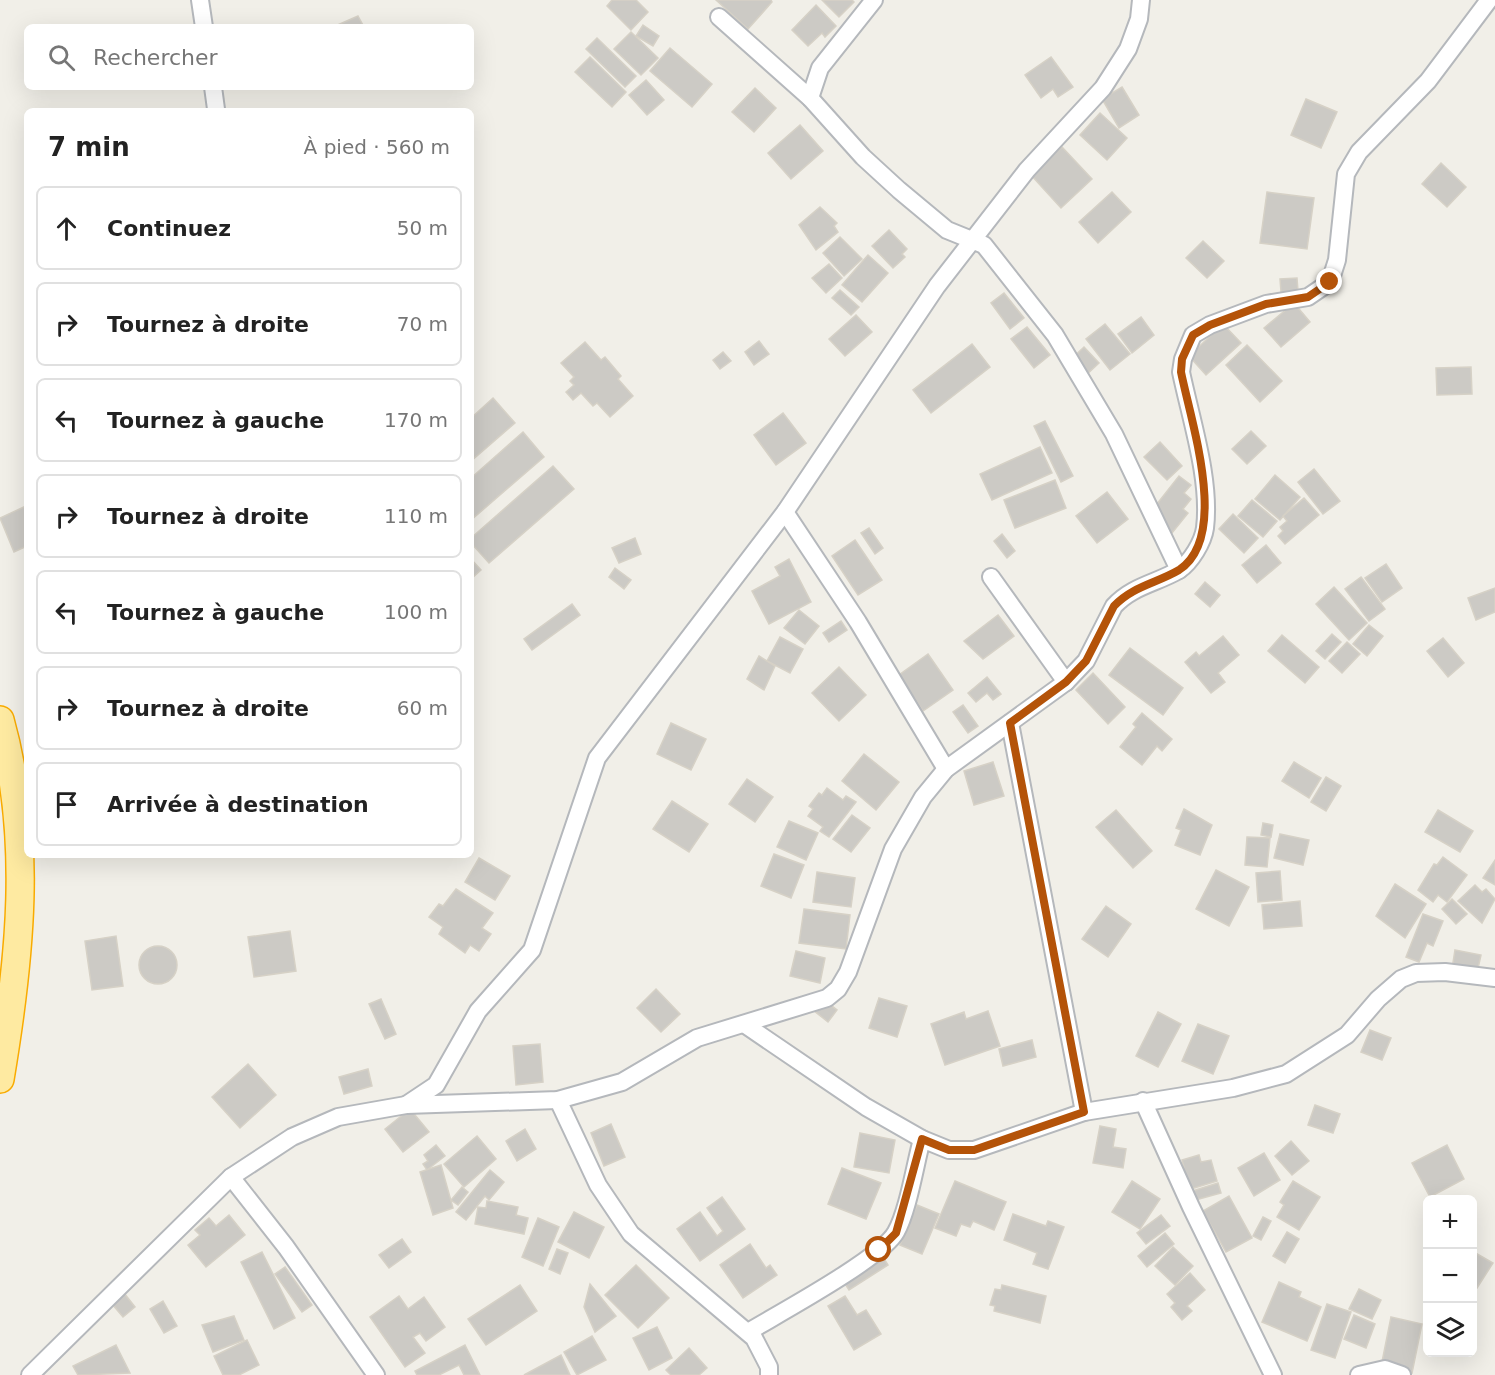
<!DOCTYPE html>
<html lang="fr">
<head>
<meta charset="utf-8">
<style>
	:root { --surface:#fff; --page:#f6f6f6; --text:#222; --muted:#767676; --line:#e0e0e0 }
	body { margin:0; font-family:"DejaVu Sans",sans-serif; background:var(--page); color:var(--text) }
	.controls { position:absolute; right:18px; bottom:18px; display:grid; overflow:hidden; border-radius:9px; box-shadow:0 6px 24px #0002 }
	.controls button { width:54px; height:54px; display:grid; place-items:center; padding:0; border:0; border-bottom:2px solid var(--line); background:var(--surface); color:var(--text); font:30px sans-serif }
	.stop { position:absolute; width:18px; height:18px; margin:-14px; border:4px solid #b45309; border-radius:50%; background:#fff }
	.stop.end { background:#b45309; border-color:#fff; box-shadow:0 2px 6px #0008 }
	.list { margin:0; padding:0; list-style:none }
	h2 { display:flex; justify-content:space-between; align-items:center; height:78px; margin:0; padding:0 24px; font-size:26px }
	h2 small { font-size:20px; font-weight:400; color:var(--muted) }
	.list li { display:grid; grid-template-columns:39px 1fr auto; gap:18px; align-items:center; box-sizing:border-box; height:84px; margin:0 12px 12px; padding:0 12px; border:2px solid var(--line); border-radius:9px }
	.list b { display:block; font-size:22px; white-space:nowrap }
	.list em { font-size:20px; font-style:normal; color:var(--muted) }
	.icon { flex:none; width:33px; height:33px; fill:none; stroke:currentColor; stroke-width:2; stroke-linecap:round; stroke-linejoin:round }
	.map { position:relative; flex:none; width:1495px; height:1375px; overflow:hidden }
	.search { position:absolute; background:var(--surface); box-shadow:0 6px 24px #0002; left:24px; top:24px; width:450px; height:66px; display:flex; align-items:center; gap:15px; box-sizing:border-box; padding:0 21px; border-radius:9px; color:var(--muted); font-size:22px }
	.panel { position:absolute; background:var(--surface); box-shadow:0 6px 24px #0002; left:24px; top:108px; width:450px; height:750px; border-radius:9px }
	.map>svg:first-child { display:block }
</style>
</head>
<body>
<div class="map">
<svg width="1495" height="1375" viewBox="0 0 1495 1375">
	<rect width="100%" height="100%" fill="#f1efe8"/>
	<g fill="#cccac5" stroke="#d6d1c6" stroke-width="1.5">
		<path d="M612,0H636L648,12L631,30L607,6Z"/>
		<path d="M716,0H771L772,2L748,29Z"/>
		<path d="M822,0H852L854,2L839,17Z"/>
		<path d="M816,5L836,26L825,37L822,33L808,46L792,30Z"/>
		<path d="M358,16L364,27H333Z"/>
		<path d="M643,25L659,36L653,46L636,36Z"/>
		<path d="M631,32L658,58L641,75L614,49Z"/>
		<path d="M597,38L636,76L625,87L586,49Z"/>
		<path d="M670,48L712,84L692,107L650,71Z"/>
		<path d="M590,57L626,92L612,107L575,72Z"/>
		<path d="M1051,57L1073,87L1058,97L1053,89L1041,98L1025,75Z"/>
		<path d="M646,80L664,100L647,115L629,95Z"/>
		<path d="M1122,87L1139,115L1119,128L1102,99Z"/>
		<path d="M755,88L776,108L754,132L732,112Z"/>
		<path d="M1306,99L1337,112L1321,148L1291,135Z"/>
		<path d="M1100,113L1127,138L1107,160L1080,135Z"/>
		<path d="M800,125L823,151L791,179L768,153Z"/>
		<path d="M1062,147L1092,179L1061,208L1031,175Z"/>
		<path d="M1441,163L1466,187L1447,207L1422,184Z"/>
		<path d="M1112,192L1131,212L1098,243L1079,222Z"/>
		<path d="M1267,192L1314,198L1307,249L1260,243Z"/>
		<path d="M820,207L837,223L834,226L838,232L816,250L799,225Z"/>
		<path d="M889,230L907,249L902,254L905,257L893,268L872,246Z"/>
		<path d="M840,237L862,259L844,276L823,253Z"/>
		<path d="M1203,241L1224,261L1207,278L1186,258Z"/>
		<path d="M868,255L888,273L862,302L842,285Z"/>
		<path d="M829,264L842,278L826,293L812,278Z"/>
		<path d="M1297,278L1298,291L1281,292L1280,279Z"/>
		<path d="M840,290L859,307L851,315L832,298Z"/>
		<path d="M1004,293L1024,318L1010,329L991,303Z"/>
		<path d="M1294,303L1310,322L1281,347L1264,328Z"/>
		<path d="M856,315L872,332L845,356L829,339Z"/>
		<path d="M1141,317L1154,335L1132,353L1118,334Z"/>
		<path d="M1105,324L1130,354L1110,370L1086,339Z"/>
		<path d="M1223,324L1241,343L1206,375L1189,356Z"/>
		<path d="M1027,327L1050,355L1034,368L1011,339Z"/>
		<path d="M759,341L769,354L754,365L745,352Z"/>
		<path d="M585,342L601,360L605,357L621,376L618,379L633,396L610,417L597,403L593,406L581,393L573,400L566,392L574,385L570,381L574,377L561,363Z"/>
		<path d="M972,344L990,367L931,413L913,390Z"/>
		<path d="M1247,345L1282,381L1260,402L1226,365Z"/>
		<path d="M1084,347L1099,363L1083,378L1068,362Z"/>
		<path d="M723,352L731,361L720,369L713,360Z"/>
		<path d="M1471,367L1472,394L1437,395L1436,368Z"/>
		<path d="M493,398L515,423L471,461V418Z"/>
		<path d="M783,413L806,443L776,465L754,435Z"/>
		<path d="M1045,421L1073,476L1061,482L1034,426Z"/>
		<path d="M1251,431L1266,446L1247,464L1232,449Z"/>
		<path d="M523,432L544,457L471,520V478Z"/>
		<path d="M1160,442L1182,466L1167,480L1144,457Z"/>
		<path d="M1040,447L1052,473L992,500L980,474Z"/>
		<path d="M553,466L574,489L489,563L471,543V538Z"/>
		<path d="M1314,469L1340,501L1323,514L1298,482Z"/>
		<path d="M1275,475L1300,497L1280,520L1255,499Z"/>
		<path d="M1179,476L1191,485L1184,493L1191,499L1183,509L1188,513L1172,533L1149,514Z"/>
		<path d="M1055,480L1066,508L1015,528L1004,500Z"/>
		<path d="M1107,492L1128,519L1097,543L1076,516Z"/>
		<path d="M1304,498L1319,515L1285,544L1278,536L1283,531L1280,527L1287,521L1283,516Z"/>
		<path d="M1252,500L1277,521L1263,537L1238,516Z"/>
		<path d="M26,506L27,546L14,552L0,518Z"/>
		<path d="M1233,514L1258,538L1244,553L1219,529Z"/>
		<path d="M869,528L883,548L875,554L861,533Z"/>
		<path d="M1002,534L1015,551L1007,558L994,541Z"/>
		<path d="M635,538L641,554L619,563L612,548Z"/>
		<path d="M855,540L882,580L858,595L832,556Z"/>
		<path d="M1266,545L1281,563L1257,583L1242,565Z"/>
		<path d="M471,559L481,570L471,579Z"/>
		<path d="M789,559L811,602L769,624L752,591L780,576L775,567Z"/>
		<path d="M1386,564L1402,588L1382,602L1365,578Z"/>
		<path d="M615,568L631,580L624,589L609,577Z"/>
		<path d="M1361,577L1385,609L1369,621L1345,589Z"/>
		<path d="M1205,582L1220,595L1210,607L1195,594Z"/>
		<path d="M1334,587L1367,623L1349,640L1316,604Z"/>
		<path d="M1495,588V612L1476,620L1468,598Z"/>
		<path d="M572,604L580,615L532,650L524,639Z"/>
		<path d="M799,610L819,626L805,644L784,628Z"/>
		<path d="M998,615L1014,636L983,659L964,641Z"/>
		<path d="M841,621L847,630L829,642L823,633Z"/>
		<path d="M1369,625L1383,636L1367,656L1353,644Z"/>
		<path d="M1332,634L1341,642L1325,659L1316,651Z"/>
		<path d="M1282,635L1319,667L1305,683L1268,651Z"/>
		<path d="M1223,636L1239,655L1218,673L1225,682L1211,693L1185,662L1196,652L1199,656Z"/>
		<path d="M780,637L803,649L790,673L767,661Z"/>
		<path d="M1443,638L1464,663L1448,677L1427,651Z"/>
		<path d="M1347,642L1360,654L1342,673L1329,661Z"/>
		<path d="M1130,648L1183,688L1163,715L1109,675Z"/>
		<path d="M928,654L953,690L923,711L899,675Z"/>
		<path d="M759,656L775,666L764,690L747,679Z"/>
		<path d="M839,667L866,695L839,721L812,693Z"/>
		<path d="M1093,673L1125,707L1108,724L1076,690Z"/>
		<path d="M987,677L1001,694L993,700L987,693L976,702L968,693Z"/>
		<path d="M963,705L978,726L968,733L953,712Z"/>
		<path d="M1142,713L1172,739L1162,751L1157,746L1142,765L1120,747L1136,727L1133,724Z"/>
		<path d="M671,723L706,739L691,770L657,754Z"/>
		<path d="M864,754L899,782L876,810L842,781Z"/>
		<path d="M993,762L1004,796L974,805L964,771Z"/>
		<path d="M1294,762L1321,778L1309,798L1282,781Z"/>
		<path d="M1326,777L1341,786L1326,811L1311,802Z"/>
		<path d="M747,779L773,797L755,822L729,804Z"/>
		<path d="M827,788L843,800L846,796L856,802L829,837L820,831L823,827L808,816L813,809L809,806L819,793L822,795Z"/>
		<path d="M672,801L708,824L689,852L653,829Z"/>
		<path d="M1184,809L1212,825L1200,855L1175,845L1181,830L1176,828Z"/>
		<path d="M1116,810L1152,851L1133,868L1096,827Z"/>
		<path d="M1438,810L1473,831L1460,852L1425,832Z"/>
		<path d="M852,815L870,828L851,852L833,839Z"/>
		<path d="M789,821L818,833L806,860L777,847Z"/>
		<path d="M1263,823L1273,825L1271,837L1261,835Z"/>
		<path d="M1280,834L1309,840L1303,865L1274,858Z"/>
		<path d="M1247,837L1270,838L1267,867L1245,865Z"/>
		<path d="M774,854L804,865L791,898L761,886Z"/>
		<path d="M1443,857L1467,875L1447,902L1438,895L1433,902L1418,890L1434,864L1437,865Z"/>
		<path d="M479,858L510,876L495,900L465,882Z"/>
		<path d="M1495,860V885L1483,878Z"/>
		<path d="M1216,870L1249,887L1229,926L1196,909Z"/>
		<path d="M1280,871L1282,900L1258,902L1256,873Z"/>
		<path d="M817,872L855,878L851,907L813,902Z"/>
		<path d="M1395,884L1426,904L1405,938L1376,916Z"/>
		<path d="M1475,885L1482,892L1486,889L1495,899L1482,923L1458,901Z"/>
		<path d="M456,889L493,913L482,928L491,934L479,951L470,945L465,953L439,934L443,927L429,917L439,904L443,906Z"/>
		<path d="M1452,899L1467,914L1456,924L1442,909Z"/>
		<path d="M1300,901L1302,926L1264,929L1262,905Z"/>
		<path d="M1106,906L1131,924L1108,957L1082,939Z"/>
		<path d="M804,909L850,915L846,949L799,943Z"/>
		<path d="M1423,914L1443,921L1433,946L1427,943L1419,962L1406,957Z"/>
		<path d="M290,931L296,971L254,977L248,937Z"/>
		<path d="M116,936L123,986L92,990L85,941Z"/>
		<circle cx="158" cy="965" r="19"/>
		<path d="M1455,950L1481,955L1477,973L1452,969Z"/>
		<path d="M796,951L825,958L820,983L790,976Z"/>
		<path d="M656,989L680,1014L661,1032L637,1008Z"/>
		<path d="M822,998L837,1010L828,1022L813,1010Z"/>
		<path d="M879,998L907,1006L897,1037L869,1028Z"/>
		<path d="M381,999L396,1034L385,1039L369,1004Z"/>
		<path d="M988,1011L1000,1046L945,1065L931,1024L964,1012L966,1019Z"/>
		<path d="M1158,1012L1181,1024L1158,1067L1136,1056Z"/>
		<path d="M1198,1024L1229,1036L1213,1074L1182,1061Z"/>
		<path d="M1370,1030L1391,1038L1382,1060L1361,1052Z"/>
		<path d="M1032,1040L1036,1057L1003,1066L999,1049Z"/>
		<path d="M540,1044L543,1082L516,1085L513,1046Z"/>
		<path d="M248,1064L276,1095L240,1128L212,1097Z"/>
		<path d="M368,1069L372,1086L344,1094L339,1077Z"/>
		<path d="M1315,1105L1340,1114L1333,1133L1308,1125Z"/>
		<path d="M410,1109L429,1132L403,1152L385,1129Z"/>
		<path d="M611,1124L625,1157L604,1166L591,1133Z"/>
		<path d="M1100,1126L1116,1129L1113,1147L1126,1149L1123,1168L1093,1163Z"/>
		<path d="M525,1129L536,1149L517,1161L506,1141Z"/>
		<path d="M860,1133L895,1140L889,1173L854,1167Z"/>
		<path d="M477,1136L496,1159L464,1187L444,1164Z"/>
		<path d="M1291,1141L1309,1161L1292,1175L1275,1156Z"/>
		<path d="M436,1145L445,1156L427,1170L423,1164L428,1161L424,1155Z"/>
		<path d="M1447,1145L1464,1179L1430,1197L1412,1163Z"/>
		<path d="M1264,1153L1280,1180L1254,1196L1238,1168Z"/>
		<path d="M1199,1155L1201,1162L1211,1160L1217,1181L1181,1192L1175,1170L1184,1167L1182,1160Z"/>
		<path d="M441,1165L453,1208L433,1215L420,1172Z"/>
		<path d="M842,1168L881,1183L866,1219L828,1204Z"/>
		<path d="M490,1170L504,1182L489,1200L485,1196L466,1220L456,1212Z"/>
		<path d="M955,1181L1006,1202L994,1230L973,1221L970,1227L961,1224L956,1236L935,1228Z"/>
		<path d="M1132,1181L1160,1199L1140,1229L1112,1212Z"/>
		<path d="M1293,1181L1320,1197L1299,1230L1277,1217L1284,1205L1280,1202Z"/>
		<path d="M1218,1183L1221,1193L1188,1202L1186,1193Z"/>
		<path d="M462,1187L468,1192L458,1205L451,1200Z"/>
		<path d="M1229,1196L1252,1238L1226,1252L1203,1211Z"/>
		<path d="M722,1197L745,1229L700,1261L677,1229L700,1212L717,1236L723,1231L707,1208Z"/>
		<path d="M487,1201L518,1207L516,1215L528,1218L524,1234L475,1224L478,1207L486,1208Z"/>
		<path d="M917,1205L939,1214L922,1254L900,1245Z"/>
		<path d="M574,1212L604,1227L589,1258L558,1242Z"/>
		<path d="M1013,1214L1046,1226L1048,1221L1064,1227L1048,1269L1033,1264L1037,1253L1004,1240Z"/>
		<path d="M229,1215L245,1235L206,1267L188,1245L200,1235L195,1230L209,1218L216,1226Z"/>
		<path d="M1161,1215L1170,1226L1146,1244L1137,1233Z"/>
		<path d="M1263,1217L1271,1221L1261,1240L1253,1236Z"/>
		<path d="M538,1218L559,1227L543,1266L522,1257Z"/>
		<path d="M1287,1232L1299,1239L1285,1263L1273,1256Z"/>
		<path d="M1165,1233L1174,1244L1147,1267L1138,1256Z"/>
		<path d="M402,1239L411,1252L389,1268L379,1255Z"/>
		<path d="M750,1244L766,1268L770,1265L777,1275L743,1298L720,1265Z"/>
		<path d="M1173,1247L1193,1266L1175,1285L1155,1266Z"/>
		<path d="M557,1249L568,1253L560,1274L549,1269Z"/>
		<path d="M1472,1251L1493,1263L1477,1288L1472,1286Z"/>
		<path d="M262,1252L295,1318L274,1329L241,1262Z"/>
		<path d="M881,1254L888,1265L849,1290L842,1279Z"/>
		<path d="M636,1265L669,1298L638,1328L605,1295Z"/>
		<path d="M285,1267L312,1305L302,1312L275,1274Z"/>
		<path d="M1190,1273L1205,1290L1187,1306L1192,1311L1182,1320L1171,1307L1175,1303L1167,1294Z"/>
		<path d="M1279,1282L1301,1292L1299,1297L1321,1307L1307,1341L1262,1322Z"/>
		<path d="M590,1284L616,1316L595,1332L584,1307Z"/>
		<path d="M520,1285L537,1311L486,1345L468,1319Z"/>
		<path d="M1002,1285L1046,1296L1040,1323L994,1311L995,1306L990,1305L995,1289L1001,1290Z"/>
		<path d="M1359,1289L1381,1300L1372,1319L1349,1309Z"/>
		<path d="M124,1293L135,1307L123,1317L112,1304Z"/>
		<path d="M399,1296L408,1309L424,1297L445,1327L426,1341L420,1333L413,1337L425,1353L405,1367L370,1317Z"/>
		<path d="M845,1296L857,1315L866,1310L881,1334L854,1350L828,1306Z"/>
		<path d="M163,1301L177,1326L164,1333L150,1309Z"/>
		<path d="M1327,1304L1351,1312L1335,1358L1311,1350Z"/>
		<path d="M1354,1315L1375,1324L1366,1348L1344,1339Z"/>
		<path d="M234,1316L244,1340L213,1352L202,1325Z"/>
		<path d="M1391,1317L1422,1324L1412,1373L1381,1367Z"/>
		<path d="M657,1327L672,1358L649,1370L633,1338Z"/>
		<path d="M592,1336L606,1360L577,1375L564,1352Z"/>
		<path d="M247,1340L259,1365L239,1375H223L214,1356Z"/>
		<path d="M116,1345L130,1373L78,1375L73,1366Z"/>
		<path d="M465,1345L480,1375H464L459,1365L439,1375H417L415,1371Z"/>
		<path d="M689,1348L707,1368L699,1375H671L666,1370Z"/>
		<path d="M561,1355L570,1375H524Z"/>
	</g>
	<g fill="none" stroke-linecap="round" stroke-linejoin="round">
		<g stroke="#b5b8bc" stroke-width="20">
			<g id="minor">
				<path d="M200,0L204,27"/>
				<path d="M719,17L810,98L863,157L899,190L947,230L984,245L1055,335L1114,434L1179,570"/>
				<path d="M213,87L216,109"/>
				<path d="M810,98L820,68L874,0"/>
				<path d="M785,512L858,622L946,769"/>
				<path d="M991,577L1066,682"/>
				<path d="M1010,723L1084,1112"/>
				<path d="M744,1024L866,1107L922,1139L949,1150H974L1084,1112L1233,1088L1286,1074L1347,1035L1378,999L1401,979L1416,973L1445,972L1495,978"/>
				<path d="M558,1100L598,1185L631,1234L754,1338L769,1367V1375"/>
				<path d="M1143,1101L1191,1207L1273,1375"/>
				<path d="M406,1105L436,1085L478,1011L532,950L597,758L785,512L937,286L1027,170L1103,88L1128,49L1139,19L1141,0"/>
				<path d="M231,1177L286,1247L376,1375"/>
				<path d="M748,1332C778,1314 882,1258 896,1232C908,1211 915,1165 922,1139"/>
				<path d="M30,1375L231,1177L292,1137L338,1117L406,1105L558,1100L622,1082L697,1038L827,998L838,989L848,972L893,849L923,797L946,769L1066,682L1086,661L1114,606C1132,586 1157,583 1179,570C1191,562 1203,542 1205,528C1211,480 1191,420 1181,372L1183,359L1193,335L1210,325L1266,304L1308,297L1330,282L1337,260L1346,174L1359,152L1428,81L1489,0"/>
				<path d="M1359,1375L1385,1369L1402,1375"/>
			</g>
		</g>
		<g stroke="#f9ab00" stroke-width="30">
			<path id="trunk" d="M0,720C33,838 20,960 0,1079"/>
		</g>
		<use href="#minor" stroke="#fff" stroke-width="16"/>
		<use href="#trunk" stroke="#feeaa1" stroke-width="27"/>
	</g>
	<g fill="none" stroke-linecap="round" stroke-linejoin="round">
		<path stroke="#b45309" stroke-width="8" d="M879,1250L896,1233L922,1139L949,1150H974L1084,1112L1010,723L1066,682L1086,661L1114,606C1133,586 1157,583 1179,570C1230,537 1191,422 1181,372L1182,359L1193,335L1210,325L1266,304L1308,297L1330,282"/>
	</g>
</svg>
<div class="controls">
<button>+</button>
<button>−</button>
<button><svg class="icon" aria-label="layers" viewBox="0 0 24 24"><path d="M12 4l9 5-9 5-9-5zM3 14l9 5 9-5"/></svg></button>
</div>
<div class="stop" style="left:879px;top:1250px"></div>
<div class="stop end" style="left:1330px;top:282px"></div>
<div class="search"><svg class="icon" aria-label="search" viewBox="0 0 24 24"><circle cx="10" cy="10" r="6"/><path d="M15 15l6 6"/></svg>Rechercher</div>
<section class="panel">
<h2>7 min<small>À pied · 560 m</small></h2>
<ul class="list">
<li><svg class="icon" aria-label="ahead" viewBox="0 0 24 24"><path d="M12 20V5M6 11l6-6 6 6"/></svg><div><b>Continuez</b></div><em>50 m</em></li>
<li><svg class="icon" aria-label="right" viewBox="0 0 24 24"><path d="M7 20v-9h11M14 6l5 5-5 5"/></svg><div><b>Tournez à droite</b></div><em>70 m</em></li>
<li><svg class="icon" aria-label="left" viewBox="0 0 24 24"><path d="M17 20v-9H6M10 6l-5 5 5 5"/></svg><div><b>Tournez à gauche</b></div><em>170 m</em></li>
<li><svg class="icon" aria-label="right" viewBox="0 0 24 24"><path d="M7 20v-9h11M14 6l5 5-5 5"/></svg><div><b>Tournez à droite</b></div><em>110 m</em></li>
<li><svg class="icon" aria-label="left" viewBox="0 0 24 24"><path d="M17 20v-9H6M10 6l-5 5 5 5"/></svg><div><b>Tournez à gauche</b></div><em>100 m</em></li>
<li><svg class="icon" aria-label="right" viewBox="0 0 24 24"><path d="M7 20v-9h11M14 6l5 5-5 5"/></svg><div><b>Tournez à droite</b></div><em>60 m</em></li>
<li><svg class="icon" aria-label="arrive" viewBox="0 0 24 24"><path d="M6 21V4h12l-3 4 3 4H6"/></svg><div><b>Arrivée à destination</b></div></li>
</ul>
</section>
</div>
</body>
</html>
